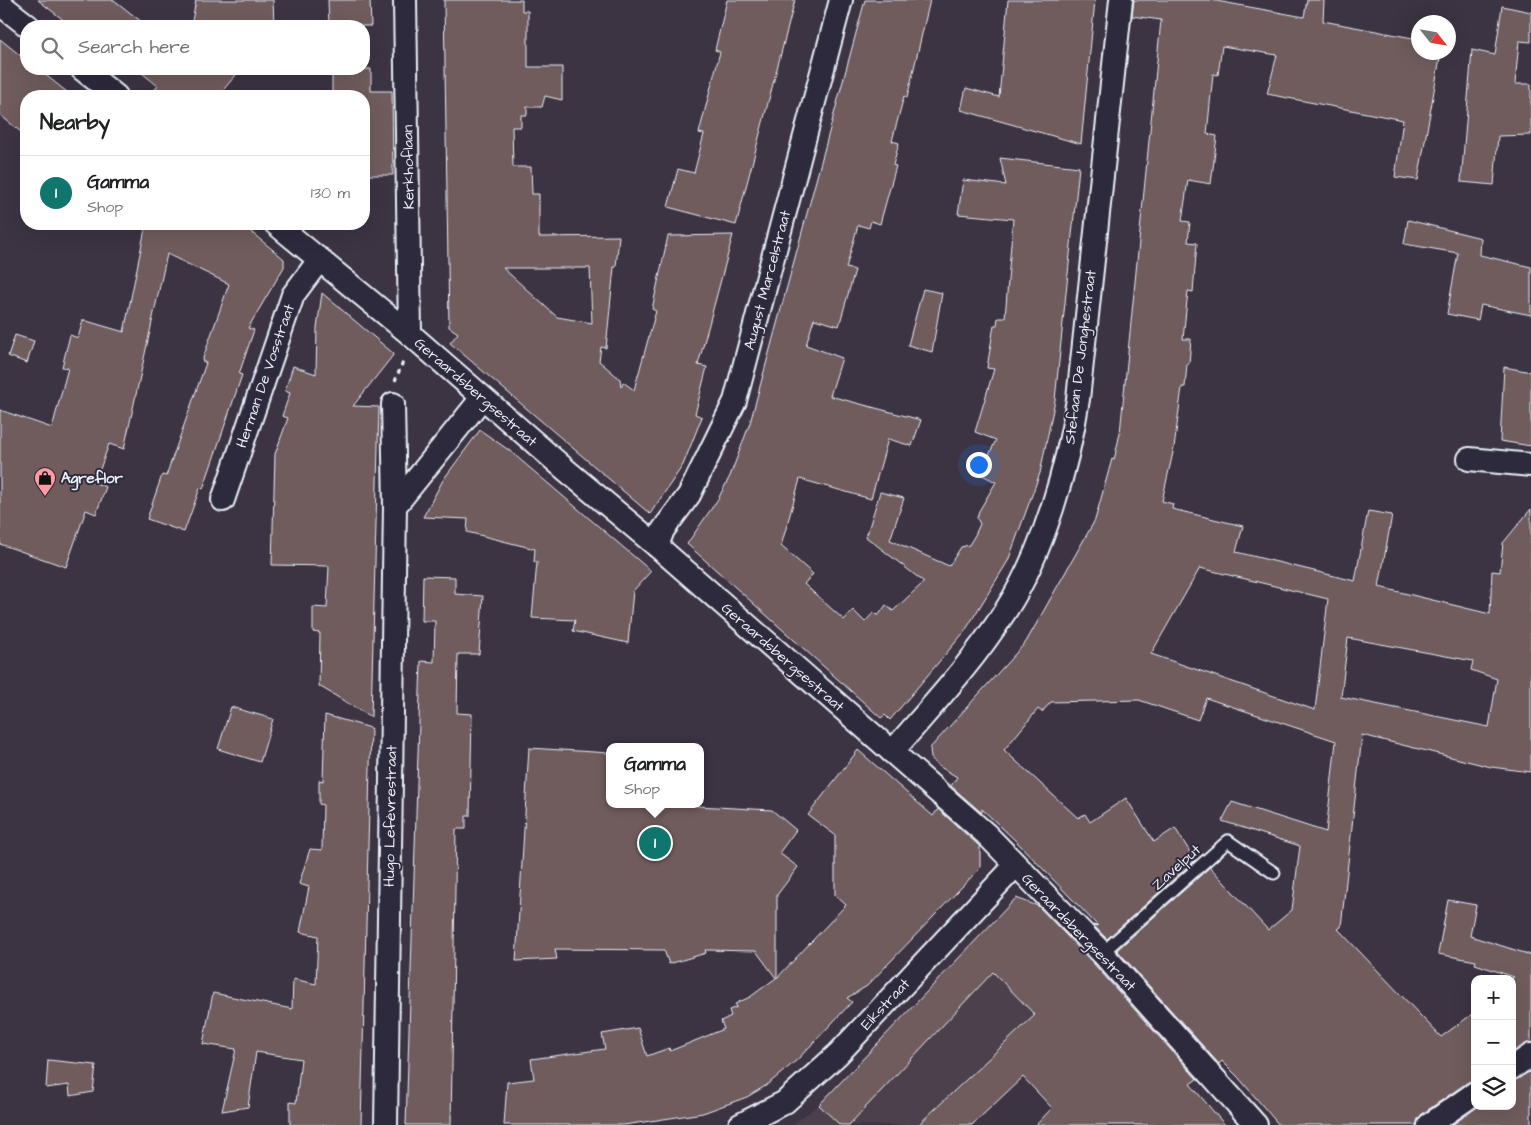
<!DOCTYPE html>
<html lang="en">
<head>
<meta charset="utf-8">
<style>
	:root { --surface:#fff; --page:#f6f6f6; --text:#202124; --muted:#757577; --line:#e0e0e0; --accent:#0f766e }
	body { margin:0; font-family:"Architects Daughter",sans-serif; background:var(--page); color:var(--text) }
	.controls { position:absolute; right:15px; bottom:15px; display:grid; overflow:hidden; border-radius:10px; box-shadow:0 5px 20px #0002 }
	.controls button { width:45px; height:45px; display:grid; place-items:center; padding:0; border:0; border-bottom:1px solid var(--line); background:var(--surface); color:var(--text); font:25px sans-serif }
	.compass { position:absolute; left:1411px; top:15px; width:45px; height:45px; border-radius:50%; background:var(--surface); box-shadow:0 5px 20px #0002; rotate:121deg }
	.you { position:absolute; left:978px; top:464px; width:18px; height:18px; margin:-12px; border:4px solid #fff; border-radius:50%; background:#1a73e8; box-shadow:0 0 0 8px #1a73e833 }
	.badge { display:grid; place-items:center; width:32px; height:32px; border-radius:50%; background:var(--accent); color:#fff; font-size:16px; font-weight:700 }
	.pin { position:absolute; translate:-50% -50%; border:2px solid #fff; box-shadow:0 1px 5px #0006 }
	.popup { position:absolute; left:606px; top:743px; width:98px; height:65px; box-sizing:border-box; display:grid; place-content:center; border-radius:10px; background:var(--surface); filter:drop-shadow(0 1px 4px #0005); font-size:16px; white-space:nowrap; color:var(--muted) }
	.popup b { font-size:19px; color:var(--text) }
	.popup::after { content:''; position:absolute; left:50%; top:100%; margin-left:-10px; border:10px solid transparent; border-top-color:var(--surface) }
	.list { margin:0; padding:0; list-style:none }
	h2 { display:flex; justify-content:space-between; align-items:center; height:65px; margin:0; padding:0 20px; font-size:21px }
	h2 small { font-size:16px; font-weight:400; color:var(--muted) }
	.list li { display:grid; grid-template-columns:32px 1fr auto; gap:15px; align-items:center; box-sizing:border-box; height:75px; padding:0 20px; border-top:1px solid var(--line) }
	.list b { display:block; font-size:19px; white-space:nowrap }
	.list p { margin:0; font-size:16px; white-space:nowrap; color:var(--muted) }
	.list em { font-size:16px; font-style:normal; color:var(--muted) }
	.icon { flex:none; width:28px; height:28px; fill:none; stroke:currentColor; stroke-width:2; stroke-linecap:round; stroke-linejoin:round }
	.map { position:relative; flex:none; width:1531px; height:1125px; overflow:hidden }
	.search { position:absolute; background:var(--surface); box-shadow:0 5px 20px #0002; left:20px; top:20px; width:350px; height:55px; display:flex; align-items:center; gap:12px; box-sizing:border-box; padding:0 18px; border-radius:20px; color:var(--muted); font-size:19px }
	.panel { position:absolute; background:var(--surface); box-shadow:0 5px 20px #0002; left:20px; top:90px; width:350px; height:140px; border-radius:20px }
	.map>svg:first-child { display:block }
</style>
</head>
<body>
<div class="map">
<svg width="1531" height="1125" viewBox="0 0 1531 1125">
	<rect width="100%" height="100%" fill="#3c3443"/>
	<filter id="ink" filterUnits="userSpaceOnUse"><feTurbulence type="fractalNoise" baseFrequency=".02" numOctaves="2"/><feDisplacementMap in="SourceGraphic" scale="10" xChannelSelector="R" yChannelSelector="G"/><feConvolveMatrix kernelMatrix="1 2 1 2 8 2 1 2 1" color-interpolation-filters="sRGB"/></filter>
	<g filter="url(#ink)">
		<path fill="#4c404b" d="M1015,900L1077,1026L972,1125H792L818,1105L985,931L1002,947L1004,911Z"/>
		<g fill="#705c5d" stroke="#e8f1f8" fill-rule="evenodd">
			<path d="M38,0H114L147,26H71Z"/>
			<path d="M196,0H273L274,26H191Z"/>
			<path d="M328,0H370L371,26H329Z"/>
			<path d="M444,0H522V11H528V67H562V100L545,96L542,107H527V115H521V127H512L513,167H531L532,194H539V237L619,236L616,267H614L606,348L601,347L599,361L620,379L621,387L623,382L634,390L656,311L652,309L668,236L733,235L698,365L707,367L695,414L702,417L683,465L650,514L450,343L458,333L449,327ZM503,268H590L592,323L557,317Z"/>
			<path d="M727,0H795L736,225L668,207L678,169L694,173L704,134L699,133L720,52L715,50Z"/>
			<path d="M865,0H930L907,98L904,96L892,141L899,143L893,165L896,166L880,224L871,221L869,228L858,225L846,268L855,270L839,326L814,319L806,345L842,358L830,396L921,420L912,446L888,439L871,499L800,479L781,546L813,574L804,584L844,620L853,610L865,622L874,612L878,616L886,605L893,611L924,582L866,537L880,492L904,498L890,540L949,566L961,547L969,545L975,535L980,524L977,518L979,511L996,482L980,474L996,440L975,432L994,369L987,368L994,325H997L998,318H1005L1013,219L958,214L963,180L1006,185L1000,158L1079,167L1055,400L1040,473L1008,561L965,631L890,720L885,715L881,718L687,544L718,499L730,476L750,423Z"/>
			<path d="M1008,0H1095L1081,144L961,110L966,88L999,97Z"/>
			<path d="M1134,0H1211L1304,17L1307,0H1324L1323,21L1418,39V52H1441L1418,180L1395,177L1403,120L1267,94L1277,55L1222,46L1218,75L1213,74L1207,134L1217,136L1211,184L1188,180L1182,221L1190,222L1188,242L1197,243L1193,292L1188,291L1183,339H1191L1189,364H1187L1185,387H1182L1174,448L1162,501L1173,504L1172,509L1243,526L1236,552L1355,581L1368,511L1392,515L1379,587L1490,614L1492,571L1500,572L1503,543L1531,509V772L1491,767L1362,735L1341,927L1338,929L1441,1037L1475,1012V1080L1468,1082L1422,1114L1416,1125H1279L1238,1077L1222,1061L1219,1064L1117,950L1210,867L1268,930L1292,910L1300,846L1222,821L1232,802L1326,832L1336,741L1206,698L1198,720L1139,700L1051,702L1042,712L1038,709L1004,750L1078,818L1085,814L1090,822L1126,798L1154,842L1175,828L1195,860L1107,939L1093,925L1098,926L1017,842L982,809V813L951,786L957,777L937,765L931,758L930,748L1026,642L1095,520L1112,459L1114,460L1120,433L1161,20L1132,16ZM1200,568L1328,599L1315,710L1151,654ZM1348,638L1473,661L1471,670L1497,679L1489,727L1341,697Z"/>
			<path d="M1502,6L1531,12V42L1519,41L1515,84H1531V135L1498,136L1494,185L1461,182L1472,50L1495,55Z"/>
			<path d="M0,39L26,60V69H38L72,96H26V136L0,115Z"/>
			<path d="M137,69H241L218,96H149L158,86Z"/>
			<path d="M332,69H371V91H392L393,175H364V96H332Z"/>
			<path d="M1408,220L1481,238L1480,255L1531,267V315L1481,305L1478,320L1447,314L1458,253L1404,244Z"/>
			<path d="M146,224H256L251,232L284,259V267L248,328L254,330L239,374L242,375L203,489L200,488L184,532L147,519L162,475L166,476L206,363L202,361L229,284L167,254L124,449L109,444L95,483L106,487L96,514L86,510L66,567L0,544V410L52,428L68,368L62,367L70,335L78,338L83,320L124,332Z"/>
			<path d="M923,289L942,293L932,352L908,345Z"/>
			<path d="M322,293L394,354L353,406L379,407L371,717L319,686L320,633L313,632V607L327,608L329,566L272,565L275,454L288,418L282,416L290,393L285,391L293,366L316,374L317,328Z"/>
			<path d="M15,335L34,341L27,363L8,356Z"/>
			<path d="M1504,367L1531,372V446L1500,441Z"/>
			<path d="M480,430L510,451L651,571L633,591L628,643L573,631L575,620L532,618L537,562H534L535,549L467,532L468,519L423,517L443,480Z"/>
			<path d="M423,576L455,577V594L483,596L479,654H458L457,713L472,714L470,816H466V829H456L451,1125H406L421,661L434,662L435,621H422Z"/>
			<path d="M231,707L273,719L260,762L218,749Z"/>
			<path d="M325,715L371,728L361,1125H290V1102L296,1103L301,1059L256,1052L248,1107L222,1111L236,1049L203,1044L213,993L292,1009L293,979L316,984L318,936L300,932L309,887L299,884L310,849L322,850L323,805L319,804V780L323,781Z"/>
			<path d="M529,748L610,753V804H697V806L772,810L796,830L779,853L798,867L777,895V978L846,905L835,895V835L808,815L858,750L933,816L938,809L977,844L980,847V868L867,986L847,998L852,1002L797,1060L767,1085L747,1097L703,1113L624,1125H504L507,1082L534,1079L531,1059L605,1049L602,1034L638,1028L647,1056L669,1048L670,1051L724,1029L721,1021L731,1016L729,1010L737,1007L735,1004L750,997L776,978L756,951L705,950L706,953L669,964L664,950L555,949L557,959L516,961Z"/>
			<path d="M1016,898L1038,906L1092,962L1197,1079L1190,1084L1225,1125H1036L1052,1108L1023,1077L972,1125H918L1035,1015L993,972L849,1125H840L819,1105Z"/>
			<path d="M1448,900L1476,905L1470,936L1531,955V1042L1512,1052L1511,979L1514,977L1475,964L1476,961L1438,954Z"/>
			<path d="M48,1060L96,1065L93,1092L70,1096L69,1085L46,1088Z"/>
			<path d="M1531,1071V1125H1452L1479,1106H1512V1081Z"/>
		</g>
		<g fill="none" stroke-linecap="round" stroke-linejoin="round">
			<g stroke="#e8f1f8" stroke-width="15">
				<path id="lane" d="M1102,953L1228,841L1274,873"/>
			</g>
			<g stroke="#e8f1f8" stroke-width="26">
				<g id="street">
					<path d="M405,0L410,334"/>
					<path d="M0,4L28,26"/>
					<path d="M82,69L116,96"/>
					<path d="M276,224L410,334L566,470L657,546L986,834L1102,953L1256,1125"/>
					<path d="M393,404L395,506"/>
					<path d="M1469,459L1531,465"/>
					<path d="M223,500L293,295L320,259"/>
					<path d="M657,546L663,530L689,495L735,401L841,0"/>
					<path d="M892,752C932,706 973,662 1006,610C1043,553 1068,466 1078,399L1121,0"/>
					<path d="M1512,1068L1531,1055"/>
					<path d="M386,1125L395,506L482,398"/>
					<path d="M740,1125L785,1102L838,1054L1015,866"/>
					<path d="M1429,1125L1475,1093"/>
				</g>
			</g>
			<path stroke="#e8f1f8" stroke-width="3" stroke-dasharray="4 4" stroke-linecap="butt" d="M395,381L403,362"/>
			<use href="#lane" stroke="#2f2a3d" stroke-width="11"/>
			<use href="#street" stroke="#2f2a3d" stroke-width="22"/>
		</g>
	</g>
	<defs>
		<g id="shop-pin" transform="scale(1.125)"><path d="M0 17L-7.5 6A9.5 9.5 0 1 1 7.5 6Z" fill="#ff9aa2" stroke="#2f2a3d"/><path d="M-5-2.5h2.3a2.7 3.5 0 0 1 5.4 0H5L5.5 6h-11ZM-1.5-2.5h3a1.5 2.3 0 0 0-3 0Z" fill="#111"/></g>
	</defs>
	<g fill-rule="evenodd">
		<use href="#shop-pin" x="45" y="478"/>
	</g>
	<g text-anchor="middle" stroke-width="4" stroke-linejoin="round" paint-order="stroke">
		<g font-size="15" fill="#e8f1f8" stroke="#2f2a3d">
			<text transform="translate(408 167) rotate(-91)" y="5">Kerkhoflaan</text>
			<text transform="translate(767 280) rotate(-75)" y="5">August Marcelstraat</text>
			<text transform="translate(1080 357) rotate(-83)" y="5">Stefaan De Jonghestraat</text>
			<text transform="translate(265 376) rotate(-71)" y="5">Herman De Vosstraat</text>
			<text transform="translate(476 392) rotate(41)" y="5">Geraardsbergsestraat</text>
			<text transform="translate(783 657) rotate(41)" y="5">Geraardsbergsestraat</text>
			<text transform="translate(390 816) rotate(-89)" y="5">Hugo Lefèvrestraat</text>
			<text transform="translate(1176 867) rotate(-42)" y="5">Zavelput</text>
			<text transform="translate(1079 932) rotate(46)" y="5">Geraardsbergsestraat</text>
			<text transform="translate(885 1004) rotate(-47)" y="5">Eikstraat</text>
		</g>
		<g font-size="15" font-weight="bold" fill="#e8f1f8" stroke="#2f2a3d" text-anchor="start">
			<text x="61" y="483">Agreflor</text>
		</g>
	</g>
</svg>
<div class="controls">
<button>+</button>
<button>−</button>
<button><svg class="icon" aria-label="layers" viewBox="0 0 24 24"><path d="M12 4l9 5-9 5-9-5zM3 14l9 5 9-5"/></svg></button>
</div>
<svg class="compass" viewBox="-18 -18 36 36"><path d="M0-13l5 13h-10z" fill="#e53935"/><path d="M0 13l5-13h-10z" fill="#757577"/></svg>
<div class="you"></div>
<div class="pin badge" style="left:655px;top:843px">1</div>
<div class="popup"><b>Gamma</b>Shop</div>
<div class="search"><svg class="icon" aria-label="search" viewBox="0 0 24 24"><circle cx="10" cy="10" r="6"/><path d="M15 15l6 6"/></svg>Search here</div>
<section class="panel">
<h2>Nearby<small></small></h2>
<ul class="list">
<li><span class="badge">1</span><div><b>Gamma</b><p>Shop</p></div><em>130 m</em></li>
</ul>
</section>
</div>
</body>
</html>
